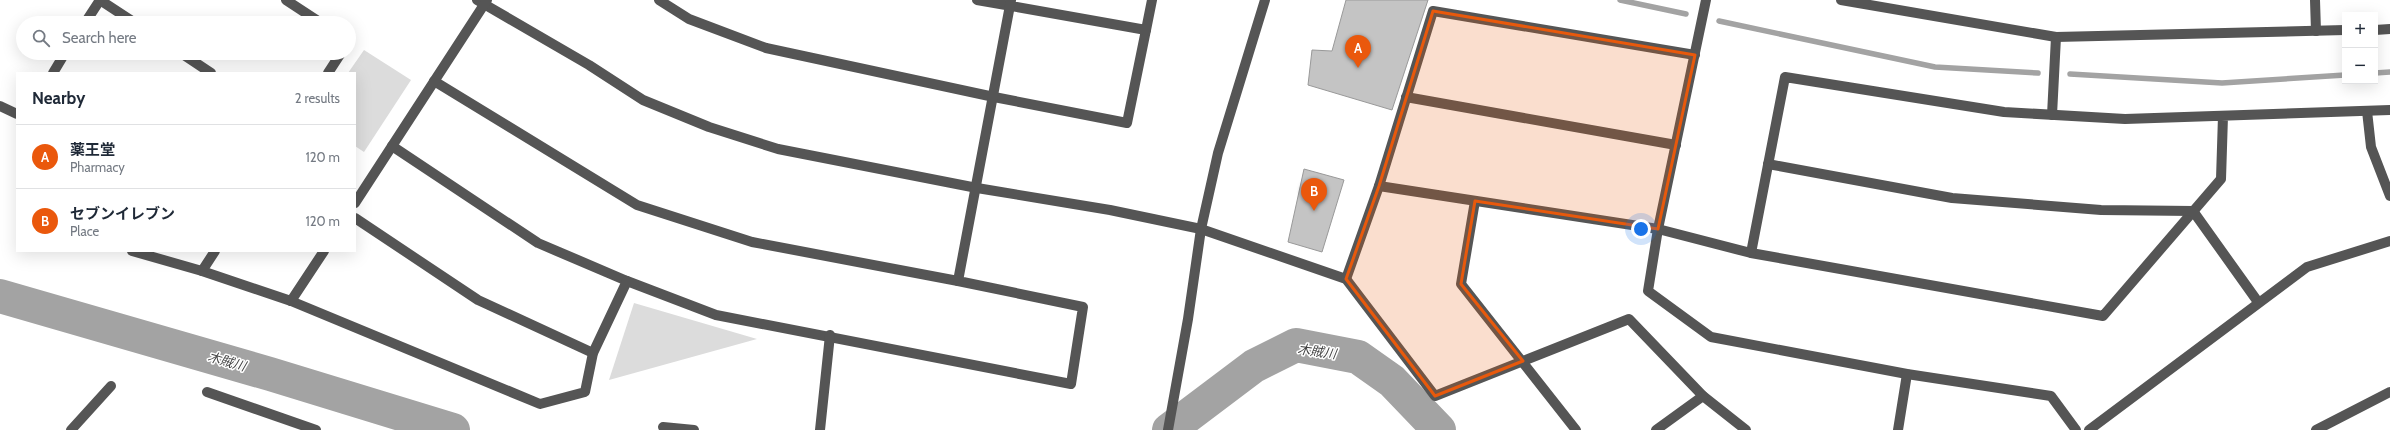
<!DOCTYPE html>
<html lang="en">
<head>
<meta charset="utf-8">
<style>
	:root { --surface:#fff; --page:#f2f2f3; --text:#1f2937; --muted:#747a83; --line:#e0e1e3; --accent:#ea580c }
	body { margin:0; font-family:Cabin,"Noto Sans JP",sans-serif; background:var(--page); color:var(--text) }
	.controls { position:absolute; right:12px; top:12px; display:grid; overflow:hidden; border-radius:0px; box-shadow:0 4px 16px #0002 }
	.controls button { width:36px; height:36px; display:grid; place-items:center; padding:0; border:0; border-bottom:1px solid var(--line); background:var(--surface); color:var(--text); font:20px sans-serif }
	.you { position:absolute; left:1641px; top:229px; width:14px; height:14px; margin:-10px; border:3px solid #fff; border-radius:50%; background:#1a73e8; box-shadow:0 0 0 6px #1a73e833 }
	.badge { display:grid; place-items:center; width:26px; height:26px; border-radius:50%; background:var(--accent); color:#fff; font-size:13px; font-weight:700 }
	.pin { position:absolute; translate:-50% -33px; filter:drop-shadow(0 1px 2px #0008) }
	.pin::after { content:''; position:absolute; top:21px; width:14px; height:12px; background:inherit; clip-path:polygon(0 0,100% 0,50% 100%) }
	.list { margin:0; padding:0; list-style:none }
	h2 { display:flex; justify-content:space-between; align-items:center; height:52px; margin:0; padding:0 16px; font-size:17px }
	h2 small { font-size:13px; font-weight:400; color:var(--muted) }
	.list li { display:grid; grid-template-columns:26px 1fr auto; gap:12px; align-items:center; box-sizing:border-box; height:64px; padding:0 16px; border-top:1px solid var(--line) }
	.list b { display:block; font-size:15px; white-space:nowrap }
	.list p { margin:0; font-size:13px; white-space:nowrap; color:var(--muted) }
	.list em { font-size:13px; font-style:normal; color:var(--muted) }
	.icon { flex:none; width:22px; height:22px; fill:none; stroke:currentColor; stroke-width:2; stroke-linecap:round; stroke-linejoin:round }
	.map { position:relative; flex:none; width:2390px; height:430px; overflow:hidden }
	.search { position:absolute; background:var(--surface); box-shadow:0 4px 16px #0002; left:16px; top:16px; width:340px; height:44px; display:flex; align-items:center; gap:10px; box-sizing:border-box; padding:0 14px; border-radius:22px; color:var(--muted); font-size:15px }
	.panel { position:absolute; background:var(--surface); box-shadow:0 4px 16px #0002; left:16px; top:72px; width:340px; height:180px; border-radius:0px }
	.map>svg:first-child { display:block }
</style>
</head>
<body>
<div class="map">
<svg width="2390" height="430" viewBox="0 0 2390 430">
	<rect width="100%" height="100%" fill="#fff"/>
	<g fill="#dcdcdc">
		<path d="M364,50L411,80L364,152L355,146V73H348Z"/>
		<path d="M634,303L757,339L609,380Z"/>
	</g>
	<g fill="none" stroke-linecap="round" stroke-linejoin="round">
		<g stroke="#a3a3a3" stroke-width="5.5">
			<path d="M1620,0L1686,14"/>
			<path d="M1719,21L1935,67L2038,73"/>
			<path d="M2375,73L2390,72"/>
			<path d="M2070,74L2222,83L2345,75"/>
		</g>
		<g stroke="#a3a3a3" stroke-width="34">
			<path d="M0,296L270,374L453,430"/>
			<path d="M1169,430L1254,366L1296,345L1358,357L1392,381L1439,430"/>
		</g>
	</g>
	<g fill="#c4c4c4" stroke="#999">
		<path d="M1346,0H1428L1392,110L1308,85L1312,50L1332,51Z"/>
		<path d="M1304,169L1344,180L1322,252L1288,242Z"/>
	</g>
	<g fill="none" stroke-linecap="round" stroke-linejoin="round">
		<g stroke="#555" stroke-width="10">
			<path d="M100,0L135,23"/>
			<path d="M286,0L321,23"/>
			<path d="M477,0L589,65L643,100L709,127L778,149L977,188L1110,210L1201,229L1346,279L1435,396L1629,319L1703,396L1746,430"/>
			<path d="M659,0L689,19L766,48L994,97L1127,123L1146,30"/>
			<path d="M977,0L1146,30L1152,0"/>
			<path d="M1706,0L1658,229L1648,291L1711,337L1907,374L2051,396L2076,430"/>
			<path d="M1841,0L2056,37L2345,30"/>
			<path d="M2315,0L2316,31"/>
			<path d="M85,23L100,0"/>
			<path d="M2375,30L2390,29"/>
			<path d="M181,53L211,73"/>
			<path d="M53,73L65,53"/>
			<path d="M328,73L341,53"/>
			<path d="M434,81L637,205L752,242L958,281"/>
			<path d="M1406,97L1676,145"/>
			<path d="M0,106L17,114"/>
			<path d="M2367,111L2371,147L2390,196"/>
			<path d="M2052,115L2056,37"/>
			<path d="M2223,116L2221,179L2103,316L1751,253L1785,77L2004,112L2125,119L2390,110"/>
			<path d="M392,146L538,243L627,281"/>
			<path d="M1768,164L1952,198L2101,210L2193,211L2258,302"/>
			<path d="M1379,186L1658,229L1751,253"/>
			<path d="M1475,201L1461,284L1576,430"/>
			<path d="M355,203L487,0"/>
			<path d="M355,218L478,300L593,353"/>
			<path d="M132,251L202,271L291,301L540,404L585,392L593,353L627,281L716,315L1071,384L1083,307L958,281L1011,0"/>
			<path d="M202,271L215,251"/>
			<path d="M1346,279L1379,186L1433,11L1695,55"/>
			<path d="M291,301L324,251"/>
			<path d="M207,392L316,430"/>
			<path d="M663,427L694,430"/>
			<path d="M71,430L111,386"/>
			<path d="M820,430L830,335"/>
			<path d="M1168,430L1188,319L1201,229L1218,153L1265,0"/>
			<path d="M1656,430L1703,396"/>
			<path d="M1898,430L1907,374"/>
			<path d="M2089,430L2307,267L2390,241"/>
			<path d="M2316,430L2390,392"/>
		</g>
	</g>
	<path fill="#e8590c" fill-opacity="0.2" stroke="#e8590c" stroke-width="3" stroke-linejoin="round" d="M1433,11L1695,55L1658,229L1475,201L1461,284L1523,361L1435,396L1346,279L1379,186Z"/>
	<g text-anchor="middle" stroke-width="3" stroke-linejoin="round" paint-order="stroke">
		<g font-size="13" font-style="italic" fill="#444" stroke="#fff">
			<text transform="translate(1317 351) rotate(8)" y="5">木賊川</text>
			<text transform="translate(227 361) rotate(16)" y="5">木賊川</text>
		</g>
	</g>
</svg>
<div class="controls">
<button>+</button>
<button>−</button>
</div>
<div class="you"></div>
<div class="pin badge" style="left:1358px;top:68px">A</div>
<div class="pin badge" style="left:1314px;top:211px">B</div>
<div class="search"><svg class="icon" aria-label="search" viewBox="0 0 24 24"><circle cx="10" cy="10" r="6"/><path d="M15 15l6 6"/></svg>Search here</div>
<section class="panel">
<h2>Nearby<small>2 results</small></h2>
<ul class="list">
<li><span class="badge">A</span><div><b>薬王堂</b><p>Pharmacy</p></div><em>120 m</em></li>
<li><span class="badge">B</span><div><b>セブンイレブン</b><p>Place</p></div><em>120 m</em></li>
</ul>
</section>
</div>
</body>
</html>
